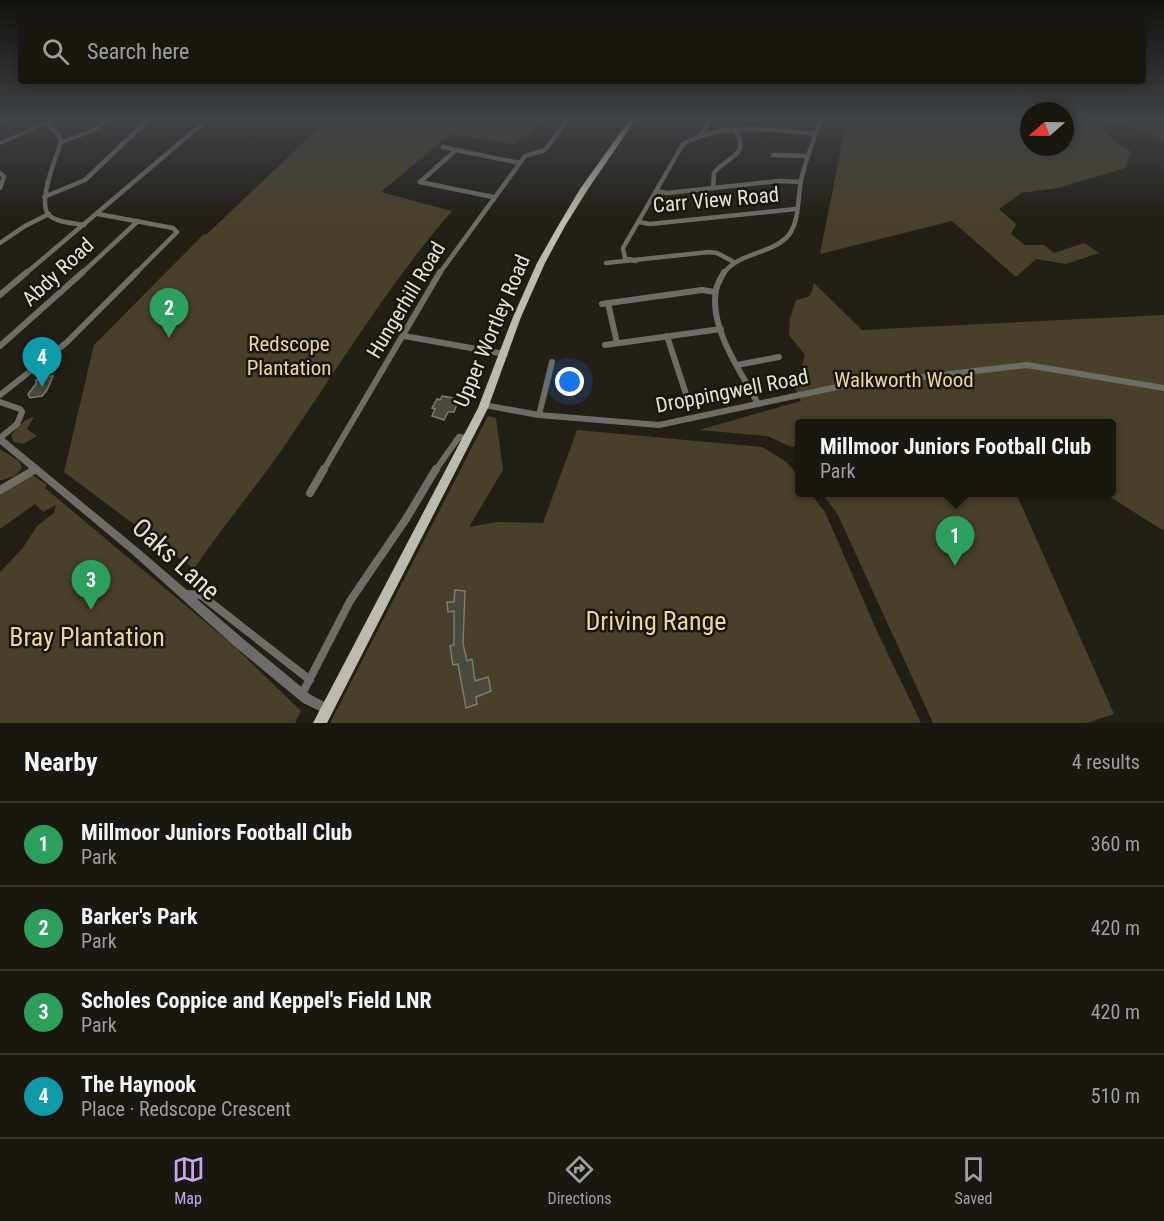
<!DOCTYPE html>
<html lang="en">
<head>
<meta charset="utf-8">
<style>
	:root { --surface:#1a1710; --page:#232019; --text:#f1f3f6; --muted:#9f9f9f; --line:#383630; --accent:#c2a8f3 }
	body { margin:0; font-family:"Roboto Condensed",sans-serif; background:var(--page); color:var(--text) }
	.compass { position:absolute; left:1020px; top:102px; width:54px; height:54px; border-radius:50%; background:var(--surface); box-shadow:0 3px 9px #0003; rotate:250deg }
	.you { position:absolute; left:570px; top:382px; width:21px; height:21px; margin:-15px; border:4px solid #fff; border-radius:50%; background:#1a73e8; box-shadow:0 0 0 9px #1a73e833 }
	.badge { display:grid; place-items:center; width:39px; height:39px; border-radius:50%; background:var(--accent); color:#fff; font-size:20px; font-weight:700 }
	.pin { position:absolute; translate:-50% -50px; filter:drop-shadow(0 2px 3px #0008) }
	.pin::after { content:''; position:absolute; top:32px; width:21px; height:18px; background:inherit; clip-path:polygon(0 0,100% 0,50% 100%) }
	.popup { position:absolute; left:795px; top:419px; width:321px; height:78px; box-sizing:border-box; display:grid; place-content:center; border-radius:6px; background:var(--surface); filter:drop-shadow(0 2px 4px #0005); font-size:20px; white-space:nowrap; color:var(--muted) }
	.popup b { font-size:22px; color:var(--text) }
	.popup::after { content:''; position:absolute; left:50%; top:100%; margin-left:-12px; border:12px solid transparent; border-top-color:var(--surface) }
	.list { margin:0; padding:0; list-style:none }
	h2 { display:flex; justify-content:space-between; align-items:center; height:78px; margin:0; padding:0 24px; font-size:26px }
	h2 small { font-size:20px; font-weight:400; color:var(--muted) }
	.list li { display:grid; grid-template-columns:39px 1fr auto; gap:18px; align-items:center; box-sizing:border-box; height:84px; padding:0 24px; border-top:2px solid var(--line) }
	.list b { display:block; font-size:22px; white-space:nowrap }
	.list p { margin:0; font-size:20px; white-space:nowrap; color:var(--muted) }
	.list em { font-size:20px; font-style:normal; color:var(--muted) }
	.icon { flex:none; width:33px; height:33px; fill:none; stroke:currentColor; stroke-width:2; stroke-linecap:round; stroke-linejoin:round }
	.map { position:relative; flex:none; width:1164px; height:723px; overflow:hidden }
	.search { position:absolute; background:var(--surface); box-shadow:0 3px 9px #0003; left:18px; right:18px; top:18px; height:66px; display:flex; align-items:center; gap:15px; box-sizing:border-box; padding:0 21px; border-radius:6px; color:var(--muted); font-size:22px }
	.sheet { height:414px; background:var(--surface) }
	nav { display:flex; justify-content:space-around; align-items:center; box-sizing:border-box; height:84px; border-top:2px solid var(--line); background:var(--surface); font-size:16px; color:var(--muted) }
	nav a { display:grid; justify-items:center; gap:3px }
	nav .on { color:var(--accent) }
	.map>svg:first-child { display:block }
</style>
</head>
<body>
<div class="map">
<svg width="1164" height="723" viewBox="0 0 1164 723">
	<rect width="100%" height="100%" fill="#231f16"/>
	<g fill="#494029">
		<path d="M328,119H541L529,133L513,144L450,134L381,192L452,211C388,285 338,368 283,448C254,490 222,527 194,569L64,472L94,345L203,235L207,234Z"/>
		<path d="M851,119H1029V147H1065V119H1164V141C1143,129 1124,124 1100,123L1109,137L1131,152L1125,168L1058,188L1021,193L999,209L1016,224L1011,234L1025,245H1044L1054,253L1084,243L1099,253L1066,264L1036,259L1016,277L952,221L820,254L845,128Z"/>
		<path d="M814,283L862,330L1164,315V531L1104,493L1111,492V424H799V445L792,447L767,436L699,430L801,401L795,388L805,355L789,335L790,319L796,300L810,296Z"/>
		<path d="M488,416L496,418L503,470L469,527L497,522L543,523L577,430L762,447C783,460 799,465 799,492L810,493L825,512L876,629L921,723H330Z"/>
		<path d="M34,417L27,429L37,436L23,444L14,442L11,436C16,428 24,419 34,417Z"/>
		<path d="M0,449L19,461L22,468L15,476L2,480H0Z"/>
		<path d="M28,476H34L47,485L45,488L234,646L301,711L295,723H0V572L22,549L37,526L54,513L56,505L43,512L35,504L0,529V492Z"/>
		<path d="M822,493H1016L1114,714L1086,723H933L838,515Z"/>
	</g>
	<g fill="#4b483d" stroke="#7f7a6f" stroke-width="1.5">
		<path d="M47,376H53L47,390L42,396L30,398L28,394L36,384V380Z"/>
		<path d="M442,396L454,398L451,403L457,404L454,412H448L444,420L432,416L435,409L432,408L437,399L440,400Z"/>
		<path d="M455,590L465,591L463,644L467,661L472,659L475,681L488,677L491,691L476,697L477,704L466,708L458,664L453,665L450,646L454,645V611L448,612L447,602H454Z"/>
	</g>
	<g fill="none" stroke-linecap="round" stroke-linejoin="round">
		<g stroke="#6e6c67" stroke-width="4.5">
			<path d="M0,121L6,119"/>
			<path d="M48,124L59,135L61,142C56,157 38,201 48,214C56,223 74,223 84,225"/>
			<path d="M702,134L710,119"/>
			<path d="M61,142L92,131L109,119"/>
			<path d="M443,147L456,150"/>
			<path d="M773,155L808,156"/>
			<path d="M0,173L4,177L0,188"/>
			<path d="M713,188L714,173C727,156 750,156 736,131"/>
			<path d="M656,191L667,193L779,181L801,182"/>
			<path d="M44,197L85,180L149,119"/>
			<path d="M493,197L420,182L456,150L520,163"/>
			<path d="M98,214L173,228L177,232L135,274"/>
			<path d="M639,222L650,224L796,209"/>
			<path d="M0,243L25,226L49,214"/>
			<path d="M636,261L625,258L623,248L683,144C721,122 773,129 815,134"/>
			<path d="M606,263L709,252L717,253L734,262"/>
			<path d="M25,274L208,119"/>
			<path d="M81,274L138,221"/>
			<path d="M439,274L525,156L545,150L568,119"/>
			<path d="M723,274C739,252 768,255 786,238C801,224 797,194 802,176C807,157 814,138 821,119"/>
		</g>
		<g stroke="#6e6c67" stroke-width="6">
			<path d="M724,272C721,278 717,284 716,290C709,329 741,371 758,404"/>
			<path d="M0,295L27,272"/>
			<path d="M608,303L617,343"/>
			<path d="M602,304L702,290L715,292"/>
			<path d="M404,336L505,354"/>
			<path d="M667,336L688,400"/>
			<path d="M605,345L721,329"/>
			<path d="M0,346L83,272"/>
			<path d="M737,365L779,357"/>
			<path d="M0,395L66,343L137,272"/>
			<path d="M0,402L20,409L22,412L17,424L0,438"/>
			<path d="M484,405L539,415L659,425L837,387L1027,365L1164,388"/>
			<path d="M539,415L552,362"/>
			<path d="M33,471L36,469"/>
			<path d="M323,471L440,272"/>
			<path d="M435,471L459,437L467,438"/>
		</g>
		<g stroke="#6e6c67" stroke-width="8">
			<path d="M0,490L36,469"/>
			<path d="M310,493L324,469"/>
			<path d="M187,594L201,595L310,680"/>
			<path d="M302,694L350,601L406,519L436,469"/>
		</g>
		<g fill="#6e6c67" fill-rule="evenodd">
			<path d="M53,119H60L0,145V141Z"/>
			<path d="M0,435L3,437L138,548L241,637L311,695L330,705L331,709L330,713L326,714L303,703L233,645L132,554L0,444Z"/>
		</g>
		<path fill="#bebaaf" fill-rule="evenodd" d="M630,119H636L588,189L565,226L545,263L521,317L488,408L327,723H313L478,408L513,317L537,263L558,226L580,189Z"/>
	</g>
	<linearGradient id="sky" x2="0" y2="1"><stop stop-color="#13110c"/><stop offset="0.54" stop-color="#3f4247"/><stop offset="1" stop-color="#3f4247" stop-opacity="0"/></linearGradient>
	<rect width="1164" height="221" fill="url(#sky)"/>
	<g text-anchor="middle" stroke-width="5" stroke-linejoin="round" paint-order="stroke">
		<g font-size="21" fill="#e3e0da" stroke="#19160d">
			<text transform="translate(716 200) rotate(-5)" y="7">Carr View Road</text>
			<text transform="translate(58 272) rotate(-43)" y="7">Abdy Road</text>
			<text transform="translate(406 300) rotate(-59)" y="7">Hungerhill Road</text>
			<text transform="translate(492 331) rotate(-67)" y="7">Upper Wortley Road</text>
			<text transform="translate(732 391) rotate(-11)" y="7">Droppingwell Road</text>
		</g>
		<g font-size="21" fill="#ebd69e" stroke="#19160d">
			<text x="289" y="351">Redscope<tspan x="289" dy="24">Plantation</tspan></text>
			<text x="904" y="387">Walkworth Wood</text>
		</g>
		<g font-size="26" fill="#e3e0da" stroke="#19160d">
			<text transform="translate(176 559) rotate(42)" y="9">Oaks Lane</text>
		</g>
		<g font-size="26" fill="#ebd69e" stroke="#19160d">
			<text x="656" y="630">Driving Range</text>
			<text x="87" y="646">Bray Plantation</text>
		</g>
	</g>
</svg>
<svg class="compass" viewBox="-18 -18 36 36"><path d="M0-13l5 13h-10z" fill="#e53935"/><path d="M0 13l5-13h-10z" fill="#9f9f9f"/></svg>
<div class="you"></div>
<div class="pin badge" style="left:955px;top:566px;background:#2e9e5b">1</div>
<div class="popup"><b>Millmoor Juniors Football Club</b>Park</div>
<div class="pin badge" style="left:169px;top:338px;background:#2e9e5b">2</div>
<div class="pin badge" style="left:91px;top:610px;background:#2e9e5b">3</div>
<div class="pin badge" style="left:42px;top:387px;background:#0f9aa8">4</div>
<div class="search"><svg class="icon" aria-label="search" viewBox="0 0 24 24"><circle cx="10" cy="10" r="6"/><path d="M15 15l6 6"/></svg>Search here</div>
</div>
<section class="sheet">
<h2>Nearby<small>4 results</small></h2>
<ul class="list">
<li><span class="badge" style="background:#2e9e5b">1</span><div><b>Millmoor Juniors Football Club</b><p>Park</p></div><em>360 m</em></li>
<li><span class="badge" style="background:#2e9e5b">2</span><div><b>Barker's Park</b><p>Park</p></div><em>420 m</em></li>
<li><span class="badge" style="background:#2e9e5b">3</span><div><b>Scholes Coppice and Keppel's Field LNR</b><p>Park</p></div><em>420 m</em></li>
<li><span class="badge" style="background:#0f9aa8">4</span><div><b>The Haynook</b><p>Place · Redscope Crescent</p></div><em>510 m</em></li>
</ul>
</section>
<nav>
<a class="on"><svg class="icon" aria-label="map" viewBox="0 0 24 24"><path d="M3 6l6-2 6 2 6-2v14l-6 2-6-2-6 2zM9 4v14M15 6v14"/></svg>Map</a>
<a><svg class="icon" aria-label="directions" viewBox="0 0 24 24"><path d="M12 3l9 9-9 9-9-9zM9 14v-3h6M13 9l2 2-2 2"/></svg>Directions</a>
<a><svg class="icon" aria-label="saved" viewBox="0 0 24 24"><path d="M7 4h10v16l-5-4-5 4z"/></svg>Saved</a>
</nav>
</body>
</html>
